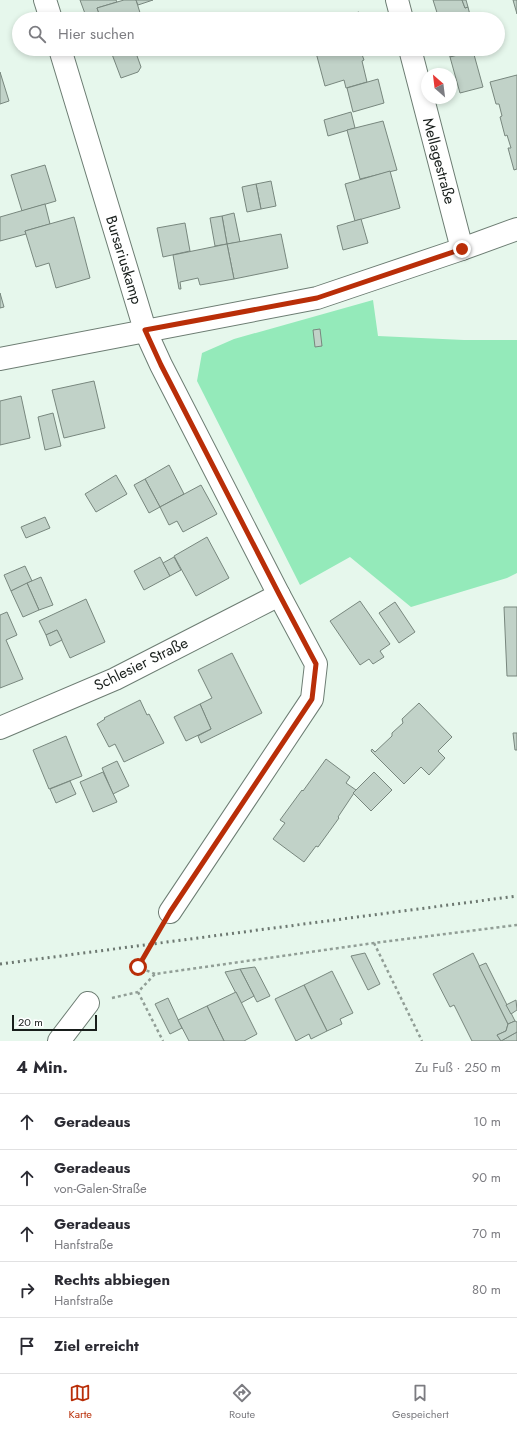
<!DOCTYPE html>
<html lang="de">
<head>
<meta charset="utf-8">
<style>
	:root { --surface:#fff; --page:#f7f7f7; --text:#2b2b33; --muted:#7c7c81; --line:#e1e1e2; --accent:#b92e08 }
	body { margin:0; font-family:Jost,sans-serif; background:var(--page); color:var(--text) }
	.compass { position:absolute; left:421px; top:68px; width:36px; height:36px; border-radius:50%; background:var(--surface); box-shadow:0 2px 6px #0003; rotate:332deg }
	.scale { position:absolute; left:12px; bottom:10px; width:85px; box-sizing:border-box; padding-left:4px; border:2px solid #181e1b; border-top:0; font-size:11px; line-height:14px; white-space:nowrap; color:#181e1b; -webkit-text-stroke:3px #fff; paint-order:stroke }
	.stop { position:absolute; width:12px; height:12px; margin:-9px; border:3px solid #b92e08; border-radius:50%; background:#fff }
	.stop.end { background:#b92e08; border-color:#fff; box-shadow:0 1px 4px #0008 }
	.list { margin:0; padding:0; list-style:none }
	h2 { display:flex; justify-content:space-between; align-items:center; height:52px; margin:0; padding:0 16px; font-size:17px }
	h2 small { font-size:13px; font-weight:400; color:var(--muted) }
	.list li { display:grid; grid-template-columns:26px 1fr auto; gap:12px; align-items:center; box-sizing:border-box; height:56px; padding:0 16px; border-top:1px solid var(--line) }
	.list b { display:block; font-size:15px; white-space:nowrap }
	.list p { margin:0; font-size:13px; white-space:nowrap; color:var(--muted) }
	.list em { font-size:13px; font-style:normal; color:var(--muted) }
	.icon { flex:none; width:22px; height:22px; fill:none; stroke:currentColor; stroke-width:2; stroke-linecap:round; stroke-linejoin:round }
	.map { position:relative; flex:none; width:517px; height:1041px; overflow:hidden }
	.search { position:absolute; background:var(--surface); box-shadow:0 2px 6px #0003; left:12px; right:12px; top:12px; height:44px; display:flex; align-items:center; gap:10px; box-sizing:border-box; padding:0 14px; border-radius:22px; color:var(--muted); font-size:15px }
	.sheet { height:332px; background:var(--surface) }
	nav { display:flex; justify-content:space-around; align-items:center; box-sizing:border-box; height:56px; border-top:1px solid var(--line); background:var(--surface); font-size:11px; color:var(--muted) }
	nav a { display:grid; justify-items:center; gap:2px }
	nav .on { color:var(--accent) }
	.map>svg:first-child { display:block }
</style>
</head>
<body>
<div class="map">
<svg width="517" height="1041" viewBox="0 0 517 1041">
	<rect width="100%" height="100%" fill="#e6f7ec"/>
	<path fill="#94eaba" d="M373,300L378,336L464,340H517V573L507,578L411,607L350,557L300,585L197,381L202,353L234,339Z"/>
	<g fill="#c1d2c8" stroke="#78877e">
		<path d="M80,0H116L117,2L97,8L101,19H87Z"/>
		<path d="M124,0H136L142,19H101L97,8Z"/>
		<path d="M136,0H153L138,5Z"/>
		<path d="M433,0H462L465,8L468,7L471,19H439Z"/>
		<path d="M462,0H466L468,7L465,8Z"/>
		<path d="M513,0H517V14Z"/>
		<path d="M359,12L361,19H334Z"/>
		<path d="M110,49H149L136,53L141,67L138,72L121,78Z"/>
		<path d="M315,49H360L364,60L362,61L367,82L346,88L344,80L325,86Z"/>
		<path d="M448,49H476L477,50L450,57Z"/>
		<path d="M473,51L483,87L460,93L450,57Z"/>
		<path d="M0,72L9,101L0,104Z"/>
		<path d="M517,75V169L514,170L508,148H511L507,135L505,136L500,117L502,116L499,104H496L490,82Z"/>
		<path d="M378,79L384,103L353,112L347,88Z"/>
		<path d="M351,112L355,128L328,136L324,120Z"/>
		<path d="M383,121L397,170L360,179L347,130Z"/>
		<path d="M45,165L56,201L22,211L11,175Z"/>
		<path d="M390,171L400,208L355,221L345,184Z"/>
		<path d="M271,181L276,206L261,209L256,184Z"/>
		<path d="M256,184L261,209L247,212L242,187Z"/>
		<path d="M45,204L50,224L25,231L26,234L0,241V217Z"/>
		<path d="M234,213L240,242L227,244L222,216Z"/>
		<path d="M222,216L227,244L215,246L210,218Z"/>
		<path d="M74,217L90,278L56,288L49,263L36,267L25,231Z"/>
		<path d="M361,219L368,243L343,250L337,226Z"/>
		<path d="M185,223L190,251L163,257L157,228Z"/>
		<path d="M281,234L288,268L234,279L227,244Z"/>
		<path d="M227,244L234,279L200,285L198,278L180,282L181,289H179L173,255Z"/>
		<path d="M0,293L4,307L0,308Z"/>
		<path d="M320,329L322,346L315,347L313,330Z"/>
		<path d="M94,381L105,428L64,438L52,390Z"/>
		<path d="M21,396L30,438L0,445V401Z"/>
		<path d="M53,413L61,446L45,450L38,417Z"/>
		<path d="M169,465L184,494L160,507L145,479Z"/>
		<path d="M116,475L127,494L96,512L85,494Z"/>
		<path d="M145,479L160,507L149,513L134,485Z"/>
		<path d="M201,485L217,514L183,532L177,521L169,525L160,507Z"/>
		<path d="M45,517L50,528L26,538L21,527Z"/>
		<path d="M207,537L229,578L196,596L174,556Z"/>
		<path d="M160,557L170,576L144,590L134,571Z"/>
		<path d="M174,557L181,570L170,576L163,563Z"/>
		<path d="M25,566L32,581L11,591L4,575Z"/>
		<path d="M41,577L53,605L39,610L27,583Z"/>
		<path d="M27,583L39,610L23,617L11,591Z"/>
		<path d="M86,599L105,642L70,658L57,630L46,635L39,621Z"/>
		<path d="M360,601L390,644L380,651L384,657L373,664L369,659L360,665L330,621Z"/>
		<path d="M395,602L415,632L399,643L379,613Z"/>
		<path d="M504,607H517V676H507Z"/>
		<path d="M7,612L17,635L6,640L23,679L0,688V615Z"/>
		<path d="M57,630L62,640L50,646L46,635Z"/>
		<path d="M232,653L262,713L201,743L198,736L211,729L200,704L212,698L198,670Z"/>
		<path d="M140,700L147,715L149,714L164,743L124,762L115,744L109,747L97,724L105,719L104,718Z"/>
		<path d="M419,703L452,737L438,751L445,758L429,775L421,767L404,784L371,751L372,749L375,752L392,736V733L403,723L402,719Z"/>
		<path d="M200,704L211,729L186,741L174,717Z"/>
		<path d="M513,733H517V750H515Z"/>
		<path d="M66,736L82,776L49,789L33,750Z"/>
		<path d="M326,759L350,777L346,783L356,790L338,817L339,818L318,847L316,846L304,862L273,839L285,823L280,820L302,790L303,791Z"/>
		<path d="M117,761L129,786L113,794L102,768Z"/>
		<path d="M103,772L117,802L93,812L80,782Z"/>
		<path d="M374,772L392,790L371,811L353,793Z"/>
		<path d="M70,781L76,794L56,803L50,789Z"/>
		<path d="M365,953L380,984L368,990L351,956Z"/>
		<path d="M473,953L508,1024L506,1031L497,1035L501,1041L517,1032V1041H472L454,1005L450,1007L433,974Z"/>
		<path d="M486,963L515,1021L508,1024L479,966Z"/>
		<path d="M255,967L270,996L257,1002L240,969Z"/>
		<path d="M240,969L254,996L241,1003L225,972Z"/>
		<path d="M332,971L353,1013L340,1019L342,1024L327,1031L304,985Z"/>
		<path d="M304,985L327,1031L311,1039L309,1034L296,1041L275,999Z"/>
		<path d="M236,992L257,1034L244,1041H224L207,1006Z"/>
		<path d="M168,998L182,1028L170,1034L155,1004Z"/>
		<path d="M516,1000L517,1010L511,1014L506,1005Z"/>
		<path d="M207,1006L224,1041H189L178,1020Z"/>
		<path d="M515,1021L517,1022V1032L501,1041L497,1035L506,1031L508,1024Z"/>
	</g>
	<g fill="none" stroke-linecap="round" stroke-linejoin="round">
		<g stroke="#6d7d73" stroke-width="24">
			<g id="minor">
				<path d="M45,0L51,19"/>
				<path d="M397,0L402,19"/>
				<path d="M60,49L145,330L161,365L279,595L316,664L312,699L170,912"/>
				<path d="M410,49L462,249"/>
				<path d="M0,359L317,298L462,249L517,229"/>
				<path d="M0,728L115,679L279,595"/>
				<path d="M59,1041L88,1003"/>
			</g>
		</g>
		<g stroke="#919e96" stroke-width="2.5" stroke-dasharray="3 3" stroke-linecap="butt">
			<path d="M374,943L422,1041"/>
			<path d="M155,974L138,967L158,933"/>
			<path d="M138,992L163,1041"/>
			<path d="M112,998L138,992L155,974L374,943L517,925"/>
		</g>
		<use href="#minor" stroke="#fff" stroke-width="22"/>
		<path stroke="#6d7871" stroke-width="3" stroke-dasharray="2 4" stroke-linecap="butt" d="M0,964L517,896"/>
	</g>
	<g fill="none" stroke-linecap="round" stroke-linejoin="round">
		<path stroke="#b92e08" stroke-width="5" d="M138,967L170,912L312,699L316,664L279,594L161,365L145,330L317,298L462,249"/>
	</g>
	<g text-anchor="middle" stroke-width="3" stroke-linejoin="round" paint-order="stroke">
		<g font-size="15" fill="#181e1b" stroke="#fff">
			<text transform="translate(439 161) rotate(75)" y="5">Mellagestraße</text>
			<text transform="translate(124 260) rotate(73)" y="5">Bursariuskamp</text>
			<text transform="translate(141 664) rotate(-26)" y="5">Schlesier Straße</text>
		</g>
	</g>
</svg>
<svg class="compass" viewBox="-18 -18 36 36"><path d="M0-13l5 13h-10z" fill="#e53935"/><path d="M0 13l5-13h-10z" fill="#7c7c81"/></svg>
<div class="scale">20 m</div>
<div class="stop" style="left:138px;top:967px"></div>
<div class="stop end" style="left:462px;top:249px"></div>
<div class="search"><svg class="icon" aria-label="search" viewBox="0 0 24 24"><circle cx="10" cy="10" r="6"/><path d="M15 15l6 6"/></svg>Hier suchen</div>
</div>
<section class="sheet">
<h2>4 Min.<small>Zu Fuß · 250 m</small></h2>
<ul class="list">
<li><svg class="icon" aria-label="ahead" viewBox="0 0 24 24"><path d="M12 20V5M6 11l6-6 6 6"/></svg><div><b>Geradeaus</b></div><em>10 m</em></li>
<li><svg class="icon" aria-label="ahead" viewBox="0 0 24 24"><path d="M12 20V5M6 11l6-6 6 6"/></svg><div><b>Geradeaus</b><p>von-Galen-Straße</p></div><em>90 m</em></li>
<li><svg class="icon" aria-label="ahead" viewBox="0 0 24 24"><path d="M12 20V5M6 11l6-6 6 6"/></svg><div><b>Geradeaus</b><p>Hanfstraße</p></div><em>70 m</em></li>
<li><svg class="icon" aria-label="right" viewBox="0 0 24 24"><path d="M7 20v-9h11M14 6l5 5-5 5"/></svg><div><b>Rechts abbiegen</b><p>Hanfstraße</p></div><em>80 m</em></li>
<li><svg class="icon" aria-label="arrive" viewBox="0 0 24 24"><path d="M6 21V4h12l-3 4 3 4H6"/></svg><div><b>Ziel erreicht</b></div></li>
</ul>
</section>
<nav>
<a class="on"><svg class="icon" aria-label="map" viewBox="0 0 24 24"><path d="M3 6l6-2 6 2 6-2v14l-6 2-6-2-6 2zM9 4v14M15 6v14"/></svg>Karte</a>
<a><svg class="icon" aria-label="directions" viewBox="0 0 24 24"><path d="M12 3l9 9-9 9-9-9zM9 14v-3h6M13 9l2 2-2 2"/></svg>Route</a>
<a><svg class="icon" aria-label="saved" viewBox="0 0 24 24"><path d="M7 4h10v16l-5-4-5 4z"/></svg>Gespeichert</a>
</nav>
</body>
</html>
